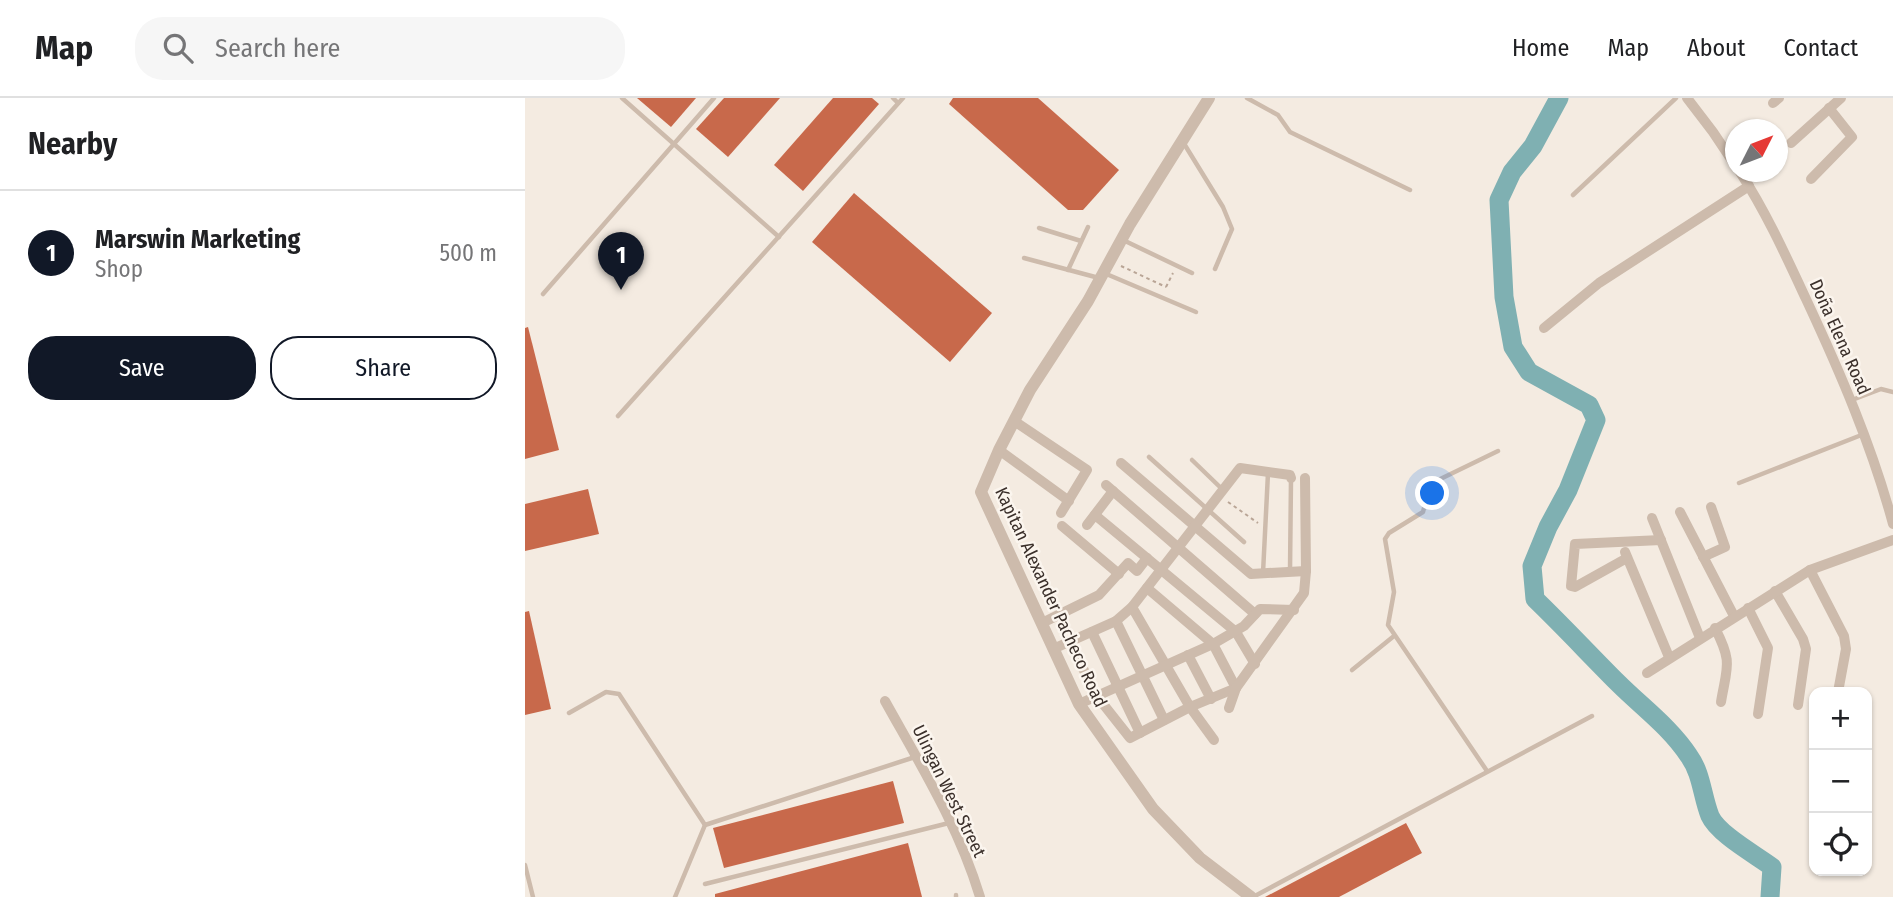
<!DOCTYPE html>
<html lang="en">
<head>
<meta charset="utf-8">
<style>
	:root { --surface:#fff; --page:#f6f6f6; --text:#202124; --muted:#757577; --line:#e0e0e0; --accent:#111827 }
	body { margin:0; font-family:"Fira Sans Condensed",sans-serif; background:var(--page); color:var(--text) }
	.controls { position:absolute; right:21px; bottom:21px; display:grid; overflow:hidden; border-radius:14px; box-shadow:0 2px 5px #0004 }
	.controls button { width:63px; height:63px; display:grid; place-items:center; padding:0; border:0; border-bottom:2px solid var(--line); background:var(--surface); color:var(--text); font:35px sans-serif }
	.compass { position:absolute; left:1200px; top:21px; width:63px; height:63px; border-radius:50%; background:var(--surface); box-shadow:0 2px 5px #0004; rotate:48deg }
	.you { position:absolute; left:908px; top:396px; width:24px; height:24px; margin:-18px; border:5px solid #fff; border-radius:50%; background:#1a73e8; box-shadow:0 0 0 10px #1a73e833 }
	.badge { display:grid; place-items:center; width:46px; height:46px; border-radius:50%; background:var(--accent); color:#fff; font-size:23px; font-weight:700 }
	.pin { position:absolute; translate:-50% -58px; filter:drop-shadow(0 2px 4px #0008) }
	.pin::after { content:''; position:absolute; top:37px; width:24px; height:21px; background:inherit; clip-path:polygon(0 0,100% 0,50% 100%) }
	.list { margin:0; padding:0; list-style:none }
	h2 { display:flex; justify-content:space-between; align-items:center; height:91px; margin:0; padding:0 28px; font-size:30px }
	h2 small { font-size:23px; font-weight:400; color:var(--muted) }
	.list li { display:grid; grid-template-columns:46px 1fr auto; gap:21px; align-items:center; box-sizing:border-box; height:126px; padding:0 28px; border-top:2px solid var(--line) }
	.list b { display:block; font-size:26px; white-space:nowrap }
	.list p { margin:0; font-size:23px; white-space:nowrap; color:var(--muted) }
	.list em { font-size:23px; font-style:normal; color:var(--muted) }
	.actions { display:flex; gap:14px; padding:21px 28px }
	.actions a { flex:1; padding:16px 0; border:2px solid var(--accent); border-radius:28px; text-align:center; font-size:24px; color:var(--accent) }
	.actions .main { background:var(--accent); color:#fff }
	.icon { flex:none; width:38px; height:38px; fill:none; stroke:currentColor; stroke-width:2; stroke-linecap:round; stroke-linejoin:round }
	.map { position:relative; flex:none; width:1368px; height:799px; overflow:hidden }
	header { display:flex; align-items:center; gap:42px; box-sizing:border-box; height:98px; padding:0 35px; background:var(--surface); border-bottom:2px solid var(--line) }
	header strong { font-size:33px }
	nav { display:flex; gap:38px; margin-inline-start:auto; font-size:24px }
	.search { width:490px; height:63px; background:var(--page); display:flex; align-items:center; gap:18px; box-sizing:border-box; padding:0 24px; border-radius:28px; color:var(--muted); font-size:26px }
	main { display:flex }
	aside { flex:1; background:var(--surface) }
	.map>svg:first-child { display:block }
</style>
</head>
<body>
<header>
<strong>Map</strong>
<div class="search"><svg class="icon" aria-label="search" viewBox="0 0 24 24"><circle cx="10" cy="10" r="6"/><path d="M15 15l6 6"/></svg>Search here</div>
<nav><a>Home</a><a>Map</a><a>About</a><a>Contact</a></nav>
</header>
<main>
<aside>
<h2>Nearby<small></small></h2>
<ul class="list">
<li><span class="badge">1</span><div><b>Marswin Marketing</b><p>Shop</p></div><em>500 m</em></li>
</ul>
<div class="actions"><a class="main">Save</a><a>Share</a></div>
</aside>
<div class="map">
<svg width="1368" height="799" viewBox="0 0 1368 799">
	<rect width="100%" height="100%" fill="#f4ebe1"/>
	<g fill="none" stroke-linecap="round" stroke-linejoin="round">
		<path stroke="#7fb0b2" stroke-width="19" d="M1034,0L1008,48L987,74L974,102L979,199L988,249L1004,274L1064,307L1071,322L1043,392L1023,429L1007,468L1010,501C1038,528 1065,557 1093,585C1117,609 1145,629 1164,658C1177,676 1177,698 1185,718C1193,736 1231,757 1247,769L1245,799"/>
	</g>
	<g fill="#c8694b">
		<path d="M112,0H171L146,29Z"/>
		<path d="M199,0H255L203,59L171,31Z"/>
		<path d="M308,0H347L354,6L278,93L249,67Z"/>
		<path d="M428,0H513L594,72L558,112H543L424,6Z"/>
		<path d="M329,95L467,215L425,264L287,144Z"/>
		<path d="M3,229L34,352L0,361V230Z"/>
		<path d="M63,391L74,436L0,453V406Z"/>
		<path d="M4,513L26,611L0,617V514Z"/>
		<path d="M368,683L379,725L199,770L188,730Z"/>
		<path d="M881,725L897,755L814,799H740Z"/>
		<path d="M383,745L397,799H190V796Z"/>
	</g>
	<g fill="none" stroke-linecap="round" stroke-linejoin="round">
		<g stroke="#b9a596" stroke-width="2" stroke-dasharray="3.5 3.5" stroke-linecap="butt">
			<path d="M596,168L641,189"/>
			<path d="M641,189L648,175"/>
			<path d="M703,404L733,425"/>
		</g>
		<g stroke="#cdbbac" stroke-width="4.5">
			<path d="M97,0L254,139"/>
			<path d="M368,0L373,5"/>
			<path d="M722,0L753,17L765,34L885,92"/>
			<path d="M658,44L698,109L707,131L690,171"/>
			<path d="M1048,97L1151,0"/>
			<path d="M514,130L556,143"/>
			<path d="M598,142L667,175"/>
			<path d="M499,160L574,180"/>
			<path d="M543,172L563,129"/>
			<path d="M579,175L671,214"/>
			<path d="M18,196L189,0"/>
			<path d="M1327,302L1356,291L1368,294"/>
			<path d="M93,318L378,0"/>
			<path d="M624,359L719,444"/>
			<path d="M667,362L697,391"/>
			<path d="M1214,385L1339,336"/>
			<path d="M765,473L766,381"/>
			<path d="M738,475L743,375"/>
			<path d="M827,572L869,538"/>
			<path d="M44,615L81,594L94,596L180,727"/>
			<path d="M962,673L863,527L869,494L860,441L864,435L898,414L905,386L973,353"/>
			<path d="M0,767L8,799"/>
			<path d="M180,786L424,725"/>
			<path d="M431,797V799"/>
			<path d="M150,799L180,727L390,659"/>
			<path d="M728,799L1067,618"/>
		</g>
		<g stroke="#cdbbac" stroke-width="10">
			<path d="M1162,0L1188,34L1210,67"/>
			<path d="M1248,5L1254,0"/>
			<path d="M1266,45L1316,0"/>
			<path d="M1215,74C1241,114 1261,158 1281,201C1315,274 1347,348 1368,426"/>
			<path d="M1286,81L1327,39L1304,10"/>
			<path d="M1019,230L1074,185L1224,88"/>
			<path d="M489,323L562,372L536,415"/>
			<path d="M474,352L544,403"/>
			<path d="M596,365L726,476L781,473"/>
			<path d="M581,387L730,516"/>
			<path d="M1155,414L1209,518"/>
			<path d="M570,417L711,534L730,566"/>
			<path d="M1127,420L1175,540"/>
			<path d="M562,427L588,393"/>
			<path d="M537,428L594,476"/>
			<path d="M1100,454L1144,559"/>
			<path d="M1178,459L1200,449L1186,409"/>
			<path d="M1102,460L1050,489L1046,488L1050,446L1136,442"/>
			<path d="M1285,472L1319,538L1321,551L1313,594"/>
			<path d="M622,490L688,546L711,590"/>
			<path d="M1250,493L1278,541L1281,551L1273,607"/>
			<path d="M607,509L665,609L689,642"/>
			<path d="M1223,510L1243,550L1233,616"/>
			<path d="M591,523L639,622"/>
			<path d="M517,525L574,497L603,465L612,473L622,460"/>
			<path d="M1190,530C1208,565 1202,568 1196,604"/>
			<path d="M567,534L615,635"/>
			<path d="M545,544L571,597L605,640L665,609L711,590"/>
			<path d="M528,551L591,523L607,509L715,370L765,377L766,380"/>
			<path d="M663,557L686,601"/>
			<path d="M1122,575L1285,472L1368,442"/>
			<path d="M360,603C395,666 434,729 455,799"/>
			<path d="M554,606L688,546L719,528L735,511L769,512"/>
			<path d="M704,610L711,590L779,495L781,473L780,380"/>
		</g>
		<path stroke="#cdbbac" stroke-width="12" d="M684,0L605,126L563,203L505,292L474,352L456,394L554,606L628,711L675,760L726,799"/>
	</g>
	<g text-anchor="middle" stroke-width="5" stroke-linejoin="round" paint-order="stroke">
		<g font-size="18" fill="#3b302b" stroke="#fbf5ee">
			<text transform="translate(1315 239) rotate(66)" y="6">Doña Elena Road</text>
			<text transform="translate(526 499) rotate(65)" y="6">Kapitan Alexander Pacheco Road</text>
			<text transform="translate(424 693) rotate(64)" y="6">Ulingan West Street</text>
		</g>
	</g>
</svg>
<div class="controls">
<button>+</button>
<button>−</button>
<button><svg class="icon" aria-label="locate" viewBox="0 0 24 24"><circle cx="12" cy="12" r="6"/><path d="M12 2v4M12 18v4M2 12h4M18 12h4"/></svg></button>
</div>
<svg class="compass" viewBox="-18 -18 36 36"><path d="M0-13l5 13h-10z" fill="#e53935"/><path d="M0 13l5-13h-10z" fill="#757577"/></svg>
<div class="you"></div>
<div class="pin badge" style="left:96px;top:192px">1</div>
</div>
</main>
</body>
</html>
